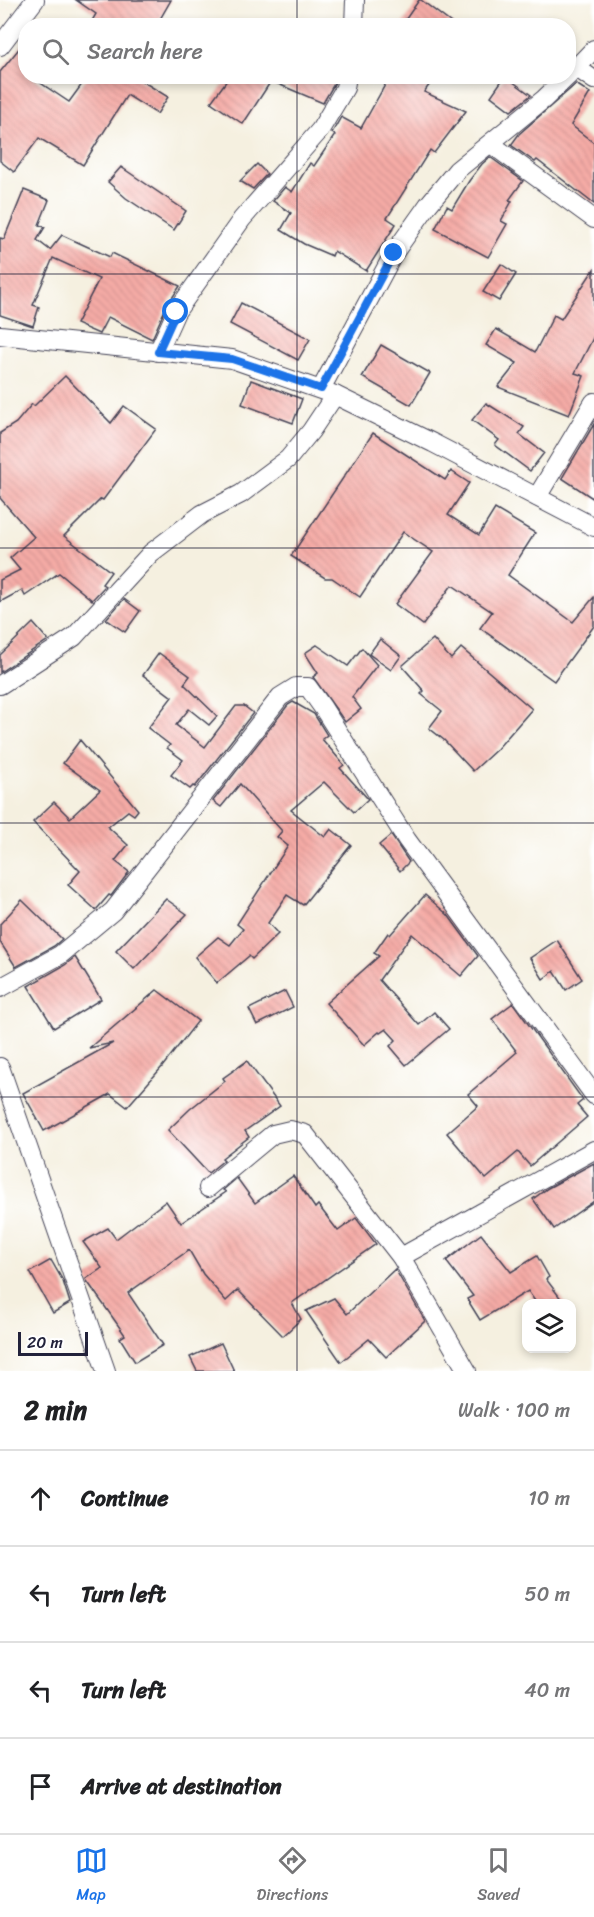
<!DOCTYPE html>
<html lang="en">
<head>
<meta charset="utf-8">
<style>
	:root { --surface:#fff; --page:#f6f6f6; --text:#202124; --muted:#757577; --line:#e0e0e0; --accent:#1a73e8 }
	body { margin:0; font-family:Sriracha,sans-serif; background:var(--page); color:var(--text) }
	.controls { position:absolute; right:18px; bottom:18px; display:grid; overflow:hidden; border-radius:12px; box-shadow:0 3px 9px #0003 }
	.controls button { width:54px; height:54px; display:grid; place-items:center; padding:0; border:0; border-bottom:2px solid var(--line); background:var(--surface); color:var(--text); font:30px sans-serif }
	.scale { position:absolute; left:18px; bottom:15px; width:70px; box-sizing:border-box; padding-left:6px; border:3px solid #22223b; border-top:0; font-size:16px; line-height:21px; white-space:nowrap; color:#22223b; -webkit-text-stroke:4px #fff; paint-order:stroke }
	.stop { position:absolute; width:18px; height:18px; margin:-14px; border:4px solid #1a73e8; border-radius:50%; background:#fff }
	.stop.end { background:#1a73e8; border-color:#fff; box-shadow:0 2px 6px #0008 }
	.list { margin:0; padding:0; list-style:none }
	h2 { display:flex; justify-content:space-between; align-items:center; height:78px; margin:0; padding:0 24px; font-size:26px }
	h2 small { font-size:20px; font-weight:400; color:var(--muted) }
	.list li { display:grid; grid-template-columns:39px 1fr auto; gap:18px; align-items:center; box-sizing:border-box; height:96px; padding:0 24px; border-top:2px solid var(--line) }
	.list b { display:block; font-size:22px; white-space:nowrap }
	.list em { font-size:20px; font-style:normal; color:var(--muted) }
	.icon { flex:none; width:33px; height:33px; fill:none; stroke:currentColor; stroke-width:2; stroke-linecap:round; stroke-linejoin:round }
	.map { position:relative; flex:none; width:594px; height:1371px; overflow:hidden }
	.search { position:absolute; background:var(--surface); box-shadow:0 3px 9px #0003; left:18px; right:18px; top:18px; height:66px; display:flex; align-items:center; gap:15px; box-sizing:border-box; padding:0 21px; border-radius:24px; color:var(--muted); font-size:22px }
	.sheet { height:462px; background:var(--surface) }
	nav { display:flex; justify-content:space-around; align-items:center; box-sizing:border-box; height:84px; border-top:2px solid var(--line); background:var(--surface); font-size:16px; color:var(--muted) }
	nav a { display:grid; justify-items:center; gap:3px }
	nav .on { color:var(--accent) }
	.map>svg:first-child { display:block }
</style>
</head>
<body>
<div class="map">
<svg width="594" height="1371" viewBox="0 0 594 1371">
	<defs>
		<pattern id="building-back-hatch" width="6" height="6" patternUnits="userSpaceOnUse" patternTransform="scale(1.5)"><rect width="6" height="6" fill="#f5aba6"/><path d="M-1 5l2 2M0 0l6 6M5-1l2 2" fill="none" stroke="#d29390"/></pattern>
	</defs>
	<rect width="100%" height="100%" fill="#fff"/>
	<filter id="ink" filterUnits="userSpaceOnUse"><feTurbulence type="fractalNoise" baseFrequency=".0167" numOctaves="2"/><feDisplacementMap in="SourceGraphic" scale="12" xChannelSelector="R" yChannelSelector="G"/><feConvolveMatrix kernelMatrix="1 2 1 2 8 2 1 2 1" color-interpolation-filters="sRGB"/></filter>
	<filter id="wash" filterUnits="userSpaceOnUse"><feTurbulence type="fractalNoise" baseFrequency=".008" numOctaves="4" result="noise"/><feDisplacementMap in="SourceGraphic" scale="24" xChannelSelector="R" yChannelSelector="G"/><feGaussianBlur stdDeviation="1.35" result="paint"/><feColorMatrix in="noise" values="0 0 0 0 0 0 0 0 0 0 0 0 0 0 0 0 0 1.4 0 .05"/><feComposite in="paint" operator="in"/></filter>
	<g filter="url(#wash)">
		<rect width="100%" height="100%" fill="#f5f0e0"/>
		<g id="blocks">
			<g fill="url(#building-back-hatch)">
				<path d="M76,0H171L156,26H89L96,14Z"/>
				<path d="M419,0H421L455,26H401Z"/>
				<path d="M26,40V76H30L69,102L88,76H138L137,78L168,97L157,114L127,95L83,165L39,138L14,172L0,161V72Z"/>
				<path d="M230,76H336L334,84L323,103L271,81L243,124L211,102Z"/>
				<path d="M390,76H436L424,92L466,111L434,153L430,150L387,218L396,224L366,271L334,251L332,256L304,244L281,230L291,213L273,201L285,187L292,192L310,163L314,166L335,135L332,133L341,117L361,128Z"/>
				<path d="M505,76L531,95L511,111L491,96Z"/>
				<path d="M576,84L590,93L571,125L594,143V204L537,160L535,162L511,145L519,134Z"/>
				<path d="M490,157L523,181L509,200L512,201L501,221L507,224L488,257L435,229L447,206L452,209L469,181L482,164Z"/>
				<path d="M257,164L267,174L253,189L240,181Z"/>
				<path d="M121,167L186,211L174,230L126,198L108,182Z"/>
				<path d="M24,190L49,200L39,225L45,227L37,240L50,250L62,235L110,257L112,253L180,286L166,307L152,339L108,317L99,334L76,324L99,279L53,258L33,305L39,307L33,326L0,315V238L4,239Z"/>
				<path d="M501,264L516,274L499,301L483,292Z"/>
				<path d="M594,269V336L575,373L584,376L569,415L498,387L517,363L486,345L496,329L535,352L554,315L561,319Z"/>
				<path d="M241,303L310,339L298,360L230,324Z"/>
				<path d="M381,345L430,373L411,405L362,377Z"/>
				<path d="M65,376L111,423L124,406L156,429L103,500L101,499L64,536L111,572L102,584L105,586L92,600L59,573L25,596L22,590L0,602V580L20,570L10,558L34,537L0,498V433L16,423L32,404L34,406Z"/>
				<path d="M251,380L302,399L293,423L242,404Z"/>
				<path d="M486,403L524,427L519,434L544,453L530,471L495,445L499,440L472,420Z"/>
				<path d="M594,424V499L562,478Z"/>
				<path d="M373,433L445,480L451,471L469,483L448,515L479,535L495,509L535,533L508,575L573,622L594,597V626L554,681L480,628L492,612L452,585L423,625L395,604L433,552L403,532L360,597L332,578H325L291,556Z"/>
				<path d="M124,599L140,611L125,632L106,619Z"/>
				<path d="M33,623L48,640L0,672V655Z"/>
				<path d="M380,639L401,656L391,670L369,654Z"/>
				<path d="M433,639L451,659L461,648L532,709L497,749L473,771L444,740L429,728L442,711L421,694L424,691L402,666Z"/>
				<path d="M317,645L348,666L362,648L377,665L352,697L361,709L345,722L313,677L318,673L305,653Z"/>
				<path d="M159,653L190,676L184,684L217,716L209,725L189,709L176,725L205,747L236,706H244L253,713L195,787L193,786L190,789L171,775L183,760L167,748L170,745L148,728L172,697L143,675Z"/>
				<path d="M293,702L314,714L327,735L322,739L344,765L340,768L368,799L354,812L324,782L291,810L325,837L331,829L351,845L303,905L287,895L268,923L278,934L252,959L249,956L217,983L195,957L218,937L230,945L243,929L237,924L288,846L277,837L282,831L240,784L221,807L213,801L288,705Z"/>
				<path d="M80,740L138,810L134,815L128,811L108,827L128,845L115,861L129,872L111,896L109,895L96,910L68,885L80,871L33,822L54,802L70,818L100,790L63,763Z"/>
				<path d="M391,835L409,862L400,871L379,845Z"/>
				<path d="M425,895L448,915L478,956L461,976L412,934L379,980L419,1025L434,1012L449,1029L406,1065L390,1046L396,1040L386,1029L380,1033L379,1032L364,1045L326,1003L379,956L374,953L388,933L390,935Z"/>
				<path d="M166,899L187,914L134,969L116,951Z"/>
				<path d="M22,900L62,939L54,946L16,967L0,942V924Z"/>
				<path d="M557,940L582,979L566,990L554,971L543,979L530,958Z"/>
				<path d="M75,957L101,999L54,1028L28,986L65,965Z"/>
				<path d="M157,990L198,1021L162,1067L127,1107L110,1094L44,1131L23,1093L113,1043L89,1048Z"/>
				<path d="M285,991L293,1007L257,1025L249,1009Z"/>
				<path d="M513,1003L583,1100L577,1105L587,1117L530,1166L518,1152L486,1179L447,1133L478,1106L468,1094L517,1052L492,1019Z"/>
				<path d="M247,1061L280,1106L245,1131L249,1137L222,1158L224,1160L208,1173L168,1130L190,1109L225,1081L223,1078Z"/>
				<path d="M594,1163V1201L554,1229L533,1199L548,1188Z"/>
				<path d="M293,1176L315,1208L318,1205L338,1231L356,1218L376,1244L292,1303L301,1319L283,1336L238,1290L226,1301L203,1274L189,1250L128,1293L163,1345L135,1362L120,1338L125,1335L87,1281L86,1279L102,1268L83,1242L108,1228L116,1239L166,1201L181,1223L226,1192L223,1190L237,1178L255,1203Z"/>
				<path d="M481,1234L511,1272L537,1256L549,1277L546,1279L565,1304H537L528,1291L480,1320L467,1299L473,1296L446,1261Z"/>
				<path d="M51,1260L63,1281L70,1303L53,1313L30,1272Z"/>
				<path d="M395,1269L425,1321L386,1357L369,1339L341,1362L306,1311L334,1298L347,1314Z"/>
				<path d="M221,1343L234,1371H197L190,1357Z"/>
			</g>
		</g>
	</g>
	<g filter="url(#ink)">
		<use href="#blocks" fill-opacity="0" stroke="#424154" stroke-width="1.5"/>
		<g fill="none" stroke-linecap="round" stroke-linejoin="round">
			<g stroke="#424154" stroke-width="20">
				<g id="minor">
					<path d="M354,26L355,0"/>
					<path d="M0,46L35,0"/>
					<path d="M577,68L594,80"/>
					<path d="M568,76L594,49"/>
					<path d="M491,144L594,219"/>
					<path d="M0,335L232,359L335,395L433,443L594,527"/>
					<path d="M158,352L176,312L242,219L320,130L345,88L347,76"/>
					<path d="M321,389L394,253L428,205L457,170L544,99L568,76"/>
					<path d="M537,497L594,402"/>
					<path d="M0,685L74,637L151,553L202,514L241,494L288,459L311,431L335,395"/>
					<path d="M0,988L60,955L113,911L280,697L296,687H308L323,708L407,840L594,1095"/>
					<path d="M0,1067L106,1371"/>
					<path d="M208,1188L273,1134L290,1130L305,1134L401,1257L467,1371"/>
					<path d="M401,1257L594,1150"/>
				</g>
			</g>
			<use href="#minor" stroke="#fff" stroke-width="18"/>
		</g>
	</g>
	<g fill="none" stroke-linecap="round" stroke-linejoin="round" filter="url(#ink)">
		<path stroke="#1a73e8" stroke-width="8" d="M176,312L158,352L232,359L321,389L394,253"/>
	</g>
	<path fill="none" stroke="#22223b" stroke-width="1.5" stroke-opacity="0.55" d="M297,0V26M297,76V1371M0,274H594M0,548H594M0,823H594M0,1097H594"/>
</svg>
<div class="controls">
<button><svg class="icon" aria-label="layers" viewBox="0 0 24 24"><path d="M12 4l9 5-9 5-9-5zM3 14l9 5 9-5"/></svg></button>
</div>
<div class="scale">20 m</div>
<div class="stop" style="left:176px;top:312px"></div>
<div class="stop end" style="left:394px;top:253px"></div>
<div class="search"><svg class="icon" aria-label="search" viewBox="0 0 24 24"><circle cx="10" cy="10" r="6"/><path d="M15 15l6 6"/></svg>Search here</div>
</div>
<section class="sheet">
<h2>2 min<small>Walk · 100 m</small></h2>
<ul class="list">
<li><svg class="icon" aria-label="ahead" viewBox="0 0 24 24"><path d="M12 20V5M6 11l6-6 6 6"/></svg><div><b>Continue</b></div><em>10 m</em></li>
<li><svg class="icon" aria-label="left" viewBox="0 0 24 24"><path d="M17 20v-9H6M10 6l-5 5 5 5"/></svg><div><b>Turn left</b></div><em>50 m</em></li>
<li><svg class="icon" aria-label="left" viewBox="0 0 24 24"><path d="M17 20v-9H6M10 6l-5 5 5 5"/></svg><div><b>Turn left</b></div><em>40 m</em></li>
<li><svg class="icon" aria-label="arrive" viewBox="0 0 24 24"><path d="M6 21V4h12l-3 4 3 4H6"/></svg><div><b>Arrive at destination</b></div></li>
</ul>
</section>
<nav>
<a class="on"><svg class="icon" aria-label="map" viewBox="0 0 24 24"><path d="M3 6l6-2 6 2 6-2v14l-6 2-6-2-6 2zM9 4v14M15 6v14"/></svg>Map</a>
<a><svg class="icon" aria-label="directions" viewBox="0 0 24 24"><path d="M12 3l9 9-9 9-9-9zM9 14v-3h6M13 9l2 2-2 2"/></svg>Directions</a>
<a><svg class="icon" aria-label="saved" viewBox="0 0 24 24"><path d="M7 4h10v16l-5-4-5 4z"/></svg>Saved</a>
</nav>
</body>
</html>
